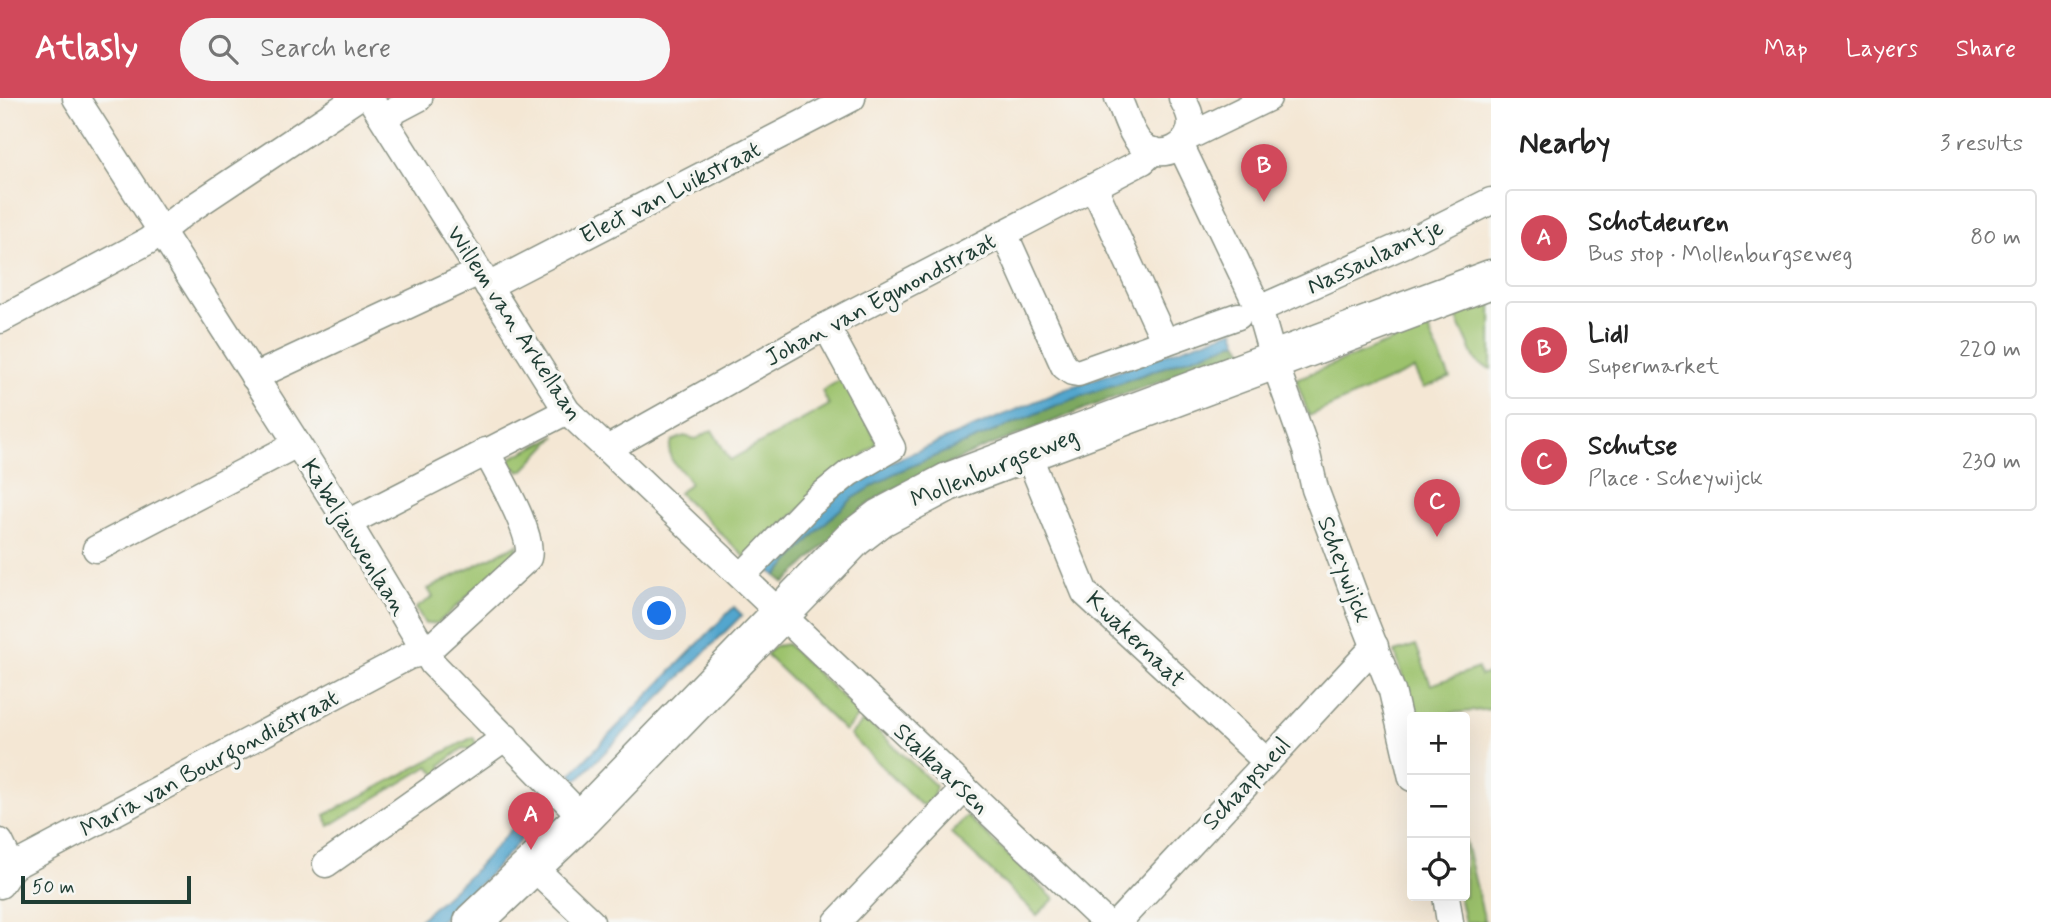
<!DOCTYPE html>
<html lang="en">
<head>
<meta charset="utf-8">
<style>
	:root { --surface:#fff; --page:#f6f6f6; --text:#222; --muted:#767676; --line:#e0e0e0; --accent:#d1495b }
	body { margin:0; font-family:Mynerve,sans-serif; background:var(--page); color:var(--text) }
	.controls { position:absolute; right:21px; bottom:21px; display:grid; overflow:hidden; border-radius:7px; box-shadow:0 7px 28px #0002 }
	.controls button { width:63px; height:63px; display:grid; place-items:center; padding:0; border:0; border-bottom:2px solid var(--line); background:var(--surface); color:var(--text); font:35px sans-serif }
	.scale { position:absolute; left:21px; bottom:18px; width:170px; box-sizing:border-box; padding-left:7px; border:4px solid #1f3d34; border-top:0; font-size:19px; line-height:24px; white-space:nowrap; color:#1f3d34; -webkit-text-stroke:5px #f6f6f2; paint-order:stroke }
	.you { position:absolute; left:660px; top:516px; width:24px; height:24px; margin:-18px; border:5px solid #fff; border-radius:50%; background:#1a73e8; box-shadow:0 0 0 10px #1a73e833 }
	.badge { display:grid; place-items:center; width:46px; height:46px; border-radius:50%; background:var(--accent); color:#fff; font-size:23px; font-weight:700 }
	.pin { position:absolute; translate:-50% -58px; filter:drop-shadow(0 2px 4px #0008) }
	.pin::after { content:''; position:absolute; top:37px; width:24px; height:21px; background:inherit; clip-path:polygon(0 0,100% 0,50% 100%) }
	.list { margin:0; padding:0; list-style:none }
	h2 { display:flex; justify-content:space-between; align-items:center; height:91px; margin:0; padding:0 28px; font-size:30px }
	h2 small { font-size:23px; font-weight:400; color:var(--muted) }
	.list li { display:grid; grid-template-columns:46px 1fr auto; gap:21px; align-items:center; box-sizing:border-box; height:98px; margin:0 14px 14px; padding:0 14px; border:2px solid var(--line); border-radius:7px }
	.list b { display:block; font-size:26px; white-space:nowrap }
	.list p { margin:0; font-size:23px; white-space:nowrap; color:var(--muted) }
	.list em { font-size:23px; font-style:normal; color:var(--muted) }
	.icon { flex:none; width:38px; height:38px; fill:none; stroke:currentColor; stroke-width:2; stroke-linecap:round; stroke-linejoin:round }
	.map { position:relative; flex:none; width:1491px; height:824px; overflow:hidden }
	header { display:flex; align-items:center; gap:42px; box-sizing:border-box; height:98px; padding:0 35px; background:var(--accent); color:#fff }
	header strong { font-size:33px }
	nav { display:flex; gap:38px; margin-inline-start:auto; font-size:24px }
	.search { width:490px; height:63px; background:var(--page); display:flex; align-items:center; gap:18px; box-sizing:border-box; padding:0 24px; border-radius:38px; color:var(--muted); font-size:26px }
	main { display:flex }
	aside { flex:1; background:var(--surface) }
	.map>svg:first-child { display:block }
</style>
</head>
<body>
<header>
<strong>Atlasly</strong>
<div class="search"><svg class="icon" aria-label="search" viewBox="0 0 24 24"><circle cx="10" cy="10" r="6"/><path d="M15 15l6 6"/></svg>Search here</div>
<nav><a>Map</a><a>Layers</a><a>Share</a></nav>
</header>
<main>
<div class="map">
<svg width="1491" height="824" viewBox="0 0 1491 824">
	<rect width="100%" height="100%" fill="#f6f6f2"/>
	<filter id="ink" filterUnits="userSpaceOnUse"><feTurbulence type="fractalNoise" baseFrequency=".0143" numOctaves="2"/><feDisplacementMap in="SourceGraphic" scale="14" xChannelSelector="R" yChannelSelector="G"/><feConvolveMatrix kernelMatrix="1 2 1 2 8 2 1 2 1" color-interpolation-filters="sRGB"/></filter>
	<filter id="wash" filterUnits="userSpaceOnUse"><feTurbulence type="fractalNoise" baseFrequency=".00686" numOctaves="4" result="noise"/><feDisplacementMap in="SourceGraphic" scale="28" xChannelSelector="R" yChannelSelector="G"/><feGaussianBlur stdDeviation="1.57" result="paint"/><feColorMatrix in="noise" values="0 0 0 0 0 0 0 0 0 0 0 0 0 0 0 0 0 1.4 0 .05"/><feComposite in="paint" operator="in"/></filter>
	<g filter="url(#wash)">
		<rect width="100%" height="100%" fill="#f4e7d4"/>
		<g fill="#9cc26c" stroke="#5e8050" stroke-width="2">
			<path d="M1491,197V271L1479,266L1475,261L1453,212Z"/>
			<path d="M1427,229L1450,280L1423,290L1414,271L1309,318L1296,281Z"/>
			<path d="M846,278L877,345L745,459L679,395L690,385C682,367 663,366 672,343L684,338L696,341L712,332L730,362L829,307L822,293Z"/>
			<path d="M556,338L524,372L519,374L516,370L507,374L511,360Z"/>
			<path d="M518,446L517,453L438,525L425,526L416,510L433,499L428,491Z"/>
			<path d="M787,546L860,616L845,633L766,557L775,548Z"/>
			<path d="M1416,547L1431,587L1478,570L1480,578L1491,574V611L1416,619L1395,554Z"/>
			<path d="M865,621L936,688L933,699L926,707L920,706L850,637Z"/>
			<path d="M473,639L478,649L473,652L463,650L441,667L443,674L437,678L429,668L329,728L325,717Z"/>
			<path d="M967,718L1054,801L1037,817L951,735Z"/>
			<path d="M1465,741L1485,824H1465L1459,798H1465Z"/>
		</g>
		<path fill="#7da860" stroke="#4e724a" stroke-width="2" d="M1238,243L1245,254L1113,300L979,352L885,395L862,411L785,485L776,478L824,426L852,401L895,375L1054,308Z"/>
		<g fill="#53a6ce" stroke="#397281" stroke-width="2">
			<path d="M1234,232L1238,243L1054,308L895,375L852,401L824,426L776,478L766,469L806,426L845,392L889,365L1063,292Z"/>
			<path d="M734,509L742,517L577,682L571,676Z"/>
			<path d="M542,709L545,712C513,753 478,790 439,824H417L473,774L527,714Z"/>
		</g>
	</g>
	<g filter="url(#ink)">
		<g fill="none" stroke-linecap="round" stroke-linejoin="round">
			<g stroke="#8a9284" stroke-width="29">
				<g id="street">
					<path d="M76,0L348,425L433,566L583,720"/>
					<path d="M370,0L567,313L1105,824"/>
					<path d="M1118,0C1125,14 1131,39 1143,48C1163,63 1190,49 1191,25C1191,16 1186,8 1182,0"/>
					<path d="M383,19L419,0"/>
					<path d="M1188,39L1268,0"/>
					<path d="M1181,48L1259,211L1274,263L1306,352L1315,391L1360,512L1392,593L1412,680"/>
					<path d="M1094,89L1165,244"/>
					<path d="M1004,135L1064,268L1072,274L1078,275L1238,218"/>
					<path d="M488,188L852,0"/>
					<path d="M1259,211L1403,147L1491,103"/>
					<path d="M0,222L148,143L180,118L357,0"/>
					<path d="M254,279L479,174"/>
					<path d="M607,351L826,228L1143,63L1154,53"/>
					<path d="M1027,354L1085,495L1266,663"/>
					<path d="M348,425L567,313"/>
					<path d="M96,451L297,346"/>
					<path d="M742,478L811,406L849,375L892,350L826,228"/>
					<path d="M0,744L12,769"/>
					<path d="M326,766L506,639"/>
					<path d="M532,768L591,824"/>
					<path d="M0,787L12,769L409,558L426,554L528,460C535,437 498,377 486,353"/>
					<path d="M1446,798L1450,824"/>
					<path d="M837,824L964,691"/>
					<path d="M1118,824L1375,548"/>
				</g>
			</g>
			<g stroke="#8a9284" stroke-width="41">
				<path id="secondary" d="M473,824L583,720L854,440L880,420L948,384L1491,181"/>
			</g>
			<use href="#street" stroke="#fff" stroke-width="26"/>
			<use href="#secondary" stroke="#fff" stroke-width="38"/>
		</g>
	</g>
	<g text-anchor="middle" stroke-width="7" stroke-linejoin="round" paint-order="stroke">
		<g font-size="24" fill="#1f3d34" stroke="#f6f6f2">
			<text transform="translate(670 94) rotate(-27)" y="8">Elect van Luikstraat</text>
			<text transform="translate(1375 158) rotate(-25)" y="8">Nassaulaantje</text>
			<text transform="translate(880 201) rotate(-28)" y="8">Johan van Egmondstraat</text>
			<text transform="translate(515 225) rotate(57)" y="8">Willem van Arkellaan</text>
			<text transform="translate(994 369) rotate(-22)" y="8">Mollenburgseweg</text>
			<text transform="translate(355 439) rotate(58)" y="8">Kabeljauwenlaan</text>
			<text transform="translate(1345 471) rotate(69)" y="8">Scheywijck</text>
			<text transform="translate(1136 541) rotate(44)" y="8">Kwakernaat</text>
			<text transform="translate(209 665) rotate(-28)" y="8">Maria van Bourgondiëstraat</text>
			<text transform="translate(942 670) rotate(43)" y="8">Stalkaarsen</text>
			<text transform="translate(1246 685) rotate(-47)" y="8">Schaapsheul</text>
		</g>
	</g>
</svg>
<div class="controls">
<button>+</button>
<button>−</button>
<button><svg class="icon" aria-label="locate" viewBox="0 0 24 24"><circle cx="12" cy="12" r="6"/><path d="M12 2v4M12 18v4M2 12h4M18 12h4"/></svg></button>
</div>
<div class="scale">50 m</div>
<div class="you"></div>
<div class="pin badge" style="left:531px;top:752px">A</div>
<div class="pin badge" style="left:1264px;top:104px">B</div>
<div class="pin badge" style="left:1437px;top:439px">C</div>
</div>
<aside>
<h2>Nearby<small>3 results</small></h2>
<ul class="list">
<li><span class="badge">A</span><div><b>Schotdeuren</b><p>Bus stop · Mollenburgseweg</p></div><em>80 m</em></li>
<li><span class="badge">B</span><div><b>Lidl</b><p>Supermarket</p></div><em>220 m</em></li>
<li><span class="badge">C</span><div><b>Schutse</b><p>Place · Scheywijck</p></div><em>230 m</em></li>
</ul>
</aside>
</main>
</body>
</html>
